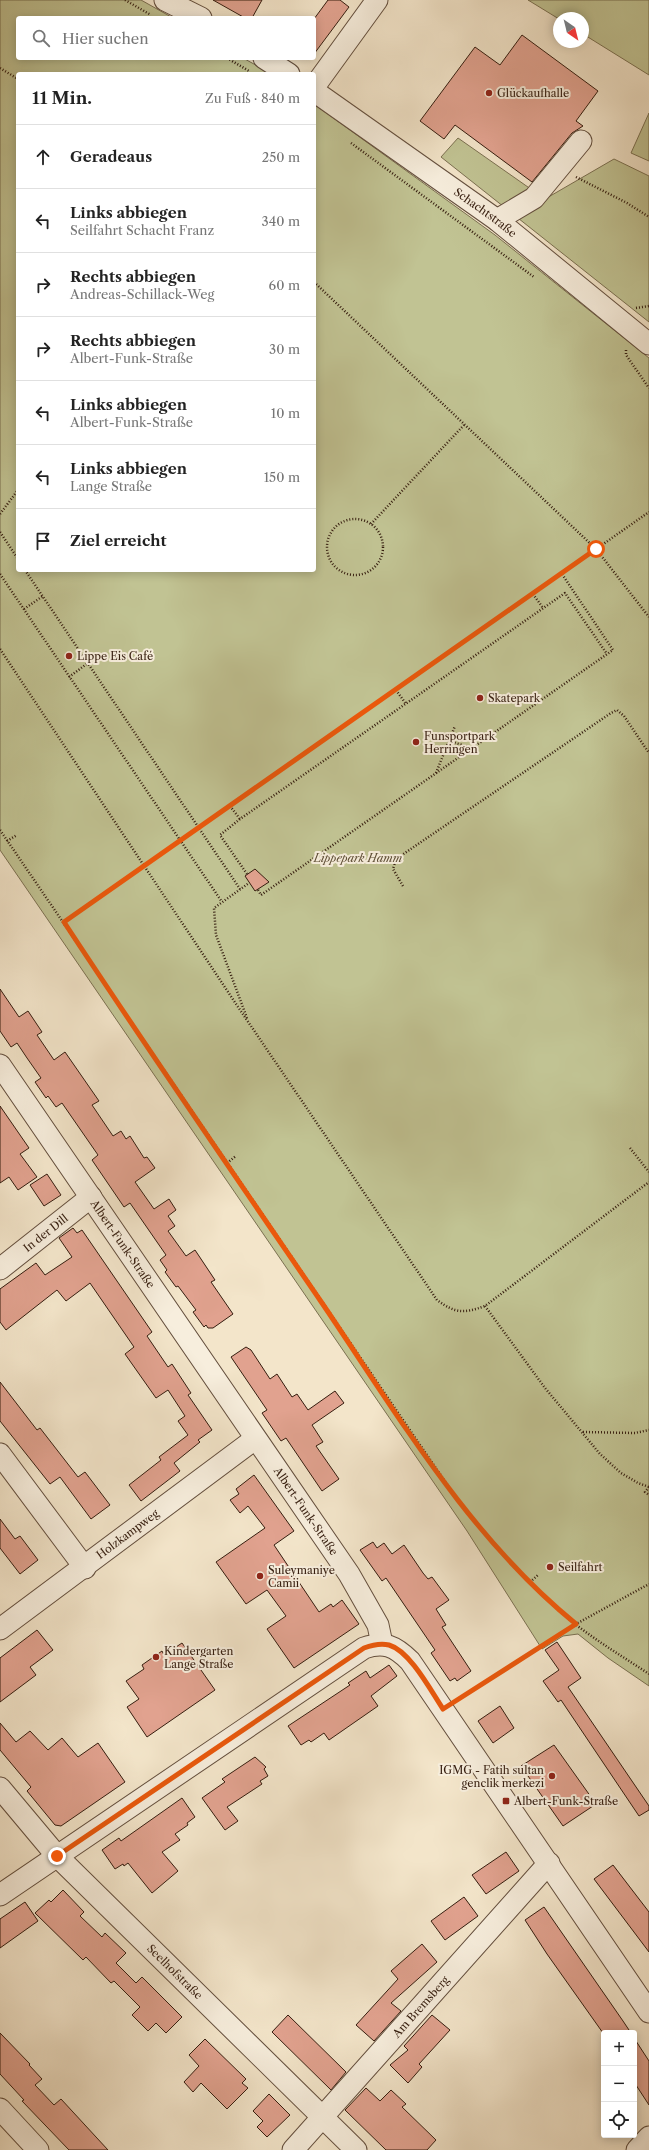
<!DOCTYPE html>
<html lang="de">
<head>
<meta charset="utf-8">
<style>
	:root { --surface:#fff; --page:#f2f2f2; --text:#222; --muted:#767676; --line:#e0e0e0 }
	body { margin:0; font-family:"Libre Caslon Text",serif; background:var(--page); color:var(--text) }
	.controls { position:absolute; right:12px; bottom:12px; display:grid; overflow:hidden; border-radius:4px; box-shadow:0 2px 10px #0003 }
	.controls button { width:36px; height:36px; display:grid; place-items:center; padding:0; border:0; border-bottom:1px solid var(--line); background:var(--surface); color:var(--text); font:20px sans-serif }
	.compass { position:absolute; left:553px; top:12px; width:36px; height:36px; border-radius:50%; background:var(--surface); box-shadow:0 2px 10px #0003; rotate:145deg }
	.stop { position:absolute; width:12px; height:12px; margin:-9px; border:3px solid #ea580c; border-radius:50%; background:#fff }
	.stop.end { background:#ea580c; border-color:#fff; box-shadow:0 1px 4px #0008 }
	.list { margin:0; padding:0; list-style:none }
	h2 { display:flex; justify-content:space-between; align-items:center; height:52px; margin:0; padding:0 16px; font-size:17px }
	h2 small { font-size:13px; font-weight:400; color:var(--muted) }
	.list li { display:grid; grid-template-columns:26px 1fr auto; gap:12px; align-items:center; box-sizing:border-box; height:64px; padding:0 16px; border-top:1px solid var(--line) }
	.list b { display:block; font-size:15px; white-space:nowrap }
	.list p { margin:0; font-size:13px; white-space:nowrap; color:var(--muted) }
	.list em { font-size:13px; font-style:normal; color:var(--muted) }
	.icon { flex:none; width:22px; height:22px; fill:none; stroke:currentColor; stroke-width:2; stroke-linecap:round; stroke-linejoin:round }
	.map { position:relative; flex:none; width:649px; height:2150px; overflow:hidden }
	.search { position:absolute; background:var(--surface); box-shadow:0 2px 10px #0003; left:16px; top:16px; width:300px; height:44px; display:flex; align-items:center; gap:10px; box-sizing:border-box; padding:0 14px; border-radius:4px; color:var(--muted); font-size:15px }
	.panel { position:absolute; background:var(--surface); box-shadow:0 2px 10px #0003; left:16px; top:72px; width:300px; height:500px; border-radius:4px }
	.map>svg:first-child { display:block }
</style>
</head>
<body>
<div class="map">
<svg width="649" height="2150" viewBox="0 0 649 2150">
	<rect width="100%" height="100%" fill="#f3e5ca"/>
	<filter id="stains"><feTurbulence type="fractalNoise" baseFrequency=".005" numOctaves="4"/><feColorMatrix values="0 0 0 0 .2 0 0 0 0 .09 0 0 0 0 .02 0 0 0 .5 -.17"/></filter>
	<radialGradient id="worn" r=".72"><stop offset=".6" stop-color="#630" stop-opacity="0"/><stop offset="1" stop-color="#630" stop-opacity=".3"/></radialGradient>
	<g fill="#c1c393" stroke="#7b7051">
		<path d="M0,0H141L173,18H18V58H243L272,74H18V570H314V104L495,235L649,358V1686L608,1658L578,1634L563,1636L542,1649L467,1531L0,850Z"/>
		<path d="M528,0H649V75L583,34V18L559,19Z"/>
		<path d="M649,113V161L631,153Z"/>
		<path d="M458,138L545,199L614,159L649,176V322L441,157Z"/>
	</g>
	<g fill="#e1a28f" stroke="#351d0f">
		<path d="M213,0H262L252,18H245Z"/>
		<path d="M328,0H340L349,7L314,54V19Z"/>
		<path d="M522,35L598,91L576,121L583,126L572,133L532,182L455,125L444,139L420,121L475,47L500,65Z"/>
		<path d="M255,869L269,882L255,891L245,876Z"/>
		<path d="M0,989L19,1017L28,1011L42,1032L37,1035L54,1060L65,1052L99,1101L92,1105L113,1136L121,1131L126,1139L130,1136L144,1158L147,1157L155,1168L135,1182L154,1209L169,1199L176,1210L168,1216L175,1226L168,1231L186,1256L195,1250L215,1280L211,1282L233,1314L213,1328H208L206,1325L204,1327L193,1312L196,1310L178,1286L176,1287L165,1272L167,1270L160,1260L166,1255L130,1203L124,1207L92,1160L98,1155L62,1103L56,1107L48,1096L46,1098L35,1082L41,1078L27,1058L17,1043L11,1047L0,1031Z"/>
		<path d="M0,1106L29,1148L20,1154L37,1177L18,1190L9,1177L0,1183Z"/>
		<path d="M47,1174L61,1195L44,1206L30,1185Z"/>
		<path d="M73,1228L77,1233L82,1230L152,1332L147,1336L149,1339L168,1367L172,1364L191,1393L188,1395L212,1430L198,1440L200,1442L174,1463L180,1471L141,1501L129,1485L161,1460L159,1457L188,1435L178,1421L185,1416L168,1390L156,1398L125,1354L134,1347L90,1283L66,1301L57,1290L6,1330L0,1322V1289L36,1263L45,1275L72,1257L59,1238Z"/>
		<path d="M246,1347L251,1350L270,1379L277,1374L292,1397L297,1394L308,1410L335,1391L344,1403L312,1425L323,1442L316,1446L339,1479L322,1491L286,1438L281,1441L262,1413L267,1410L231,1357Z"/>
		<path d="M0,1382L37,1430L40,1428L78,1477L85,1472L110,1505L91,1519L60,1477L50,1484L0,1421Z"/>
		<path d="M254,1475L294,1531L274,1545L319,1612L331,1604L333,1607L342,1600L359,1624L294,1668L267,1629L286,1616L267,1590L246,1604L216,1562L265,1528L248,1506L240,1513L230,1500L239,1494L236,1489Z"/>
		<path d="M0,1519L15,1539L20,1536L38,1560L20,1574L0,1548Z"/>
		<path d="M373,1542L377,1548L384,1543L392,1554L404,1545L423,1573L428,1579L432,1577L449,1600L436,1609L446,1625L442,1627L471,1671L457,1681L455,1678L450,1681L431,1653L435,1650L386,1578L382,1581L360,1550Z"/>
		<path d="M37,1630L53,1650L30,1667L36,1675L0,1702V1658Z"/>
		<path d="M557,1642L581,1678L568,1687L649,1806V1810L639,1816L561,1700L558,1702L543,1681L559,1670L545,1650Z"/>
		<path d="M182,1643L215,1690L147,1737L127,1707L139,1699L126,1681L144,1669L142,1665L162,1651L164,1655Z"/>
		<path d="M389,1665L397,1676L371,1696L378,1706L329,1740L324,1733L311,1742L309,1740L301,1745L288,1726L350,1685L348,1683L366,1671L370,1678Z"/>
		<path d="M500,1706L514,1728L493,1743L478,1721Z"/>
		<path d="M0,1723L16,1742L30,1731L48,1750L62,1738L78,1757L98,1743L125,1782L61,1826L55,1825L27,1791L31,1787L0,1750Z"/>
		<path d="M554,1745L596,1804L563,1826L521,1766Z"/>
		<path d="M255,1757L266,1767L264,1769L268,1776L260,1781L262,1784L227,1807L238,1821L225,1830L202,1798L225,1782L222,1779Z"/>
		<path d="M182,1798L195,1817L187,1823L188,1825L175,1834L180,1840L162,1852L178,1871L152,1893L128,1863L124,1866L123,1864L115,1869L102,1850L119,1838L121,1841Z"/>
		<path d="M506,1852L519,1871L486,1894L472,1875Z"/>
		<path d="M613,1865L649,1912V1952L594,1879Z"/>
		<path d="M63,1890L84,1912L80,1916L102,1937L105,1933L126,1953L116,1963L136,1983L142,1977L182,2017L166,2033L156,2023L148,2031L132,2015L140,2007L114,1981L111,1983L86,1957L83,1960L35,1913L49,1900L51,1902Z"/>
		<path d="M464,1897L478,1916L445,1940L431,1921Z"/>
		<path d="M25,1902L38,1921L0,1948V1919Z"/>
		<path d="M544,1907L623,2021L631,2033H603L547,1954L525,1920Z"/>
		<path d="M422,1944L437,1962L391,2003L401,2011L374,2041L356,2025L398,1979L391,1971Z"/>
		<path d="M288,2015L346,2072L331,2090L272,2032Z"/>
		<path d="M432,2015L450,2030L419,2064L422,2067L408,2083L390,2065L408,2050L404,2046Z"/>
		<path d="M0,2033L30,2064L29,2065L42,2079L35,2085L54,2105L61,2099L108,2150H69L22,2101L24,2100L0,2074Z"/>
		<path d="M634,2038L649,2061V2105L634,2082Z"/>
		<path d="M205,2039L246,2079L242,2083L248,2088L227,2109L201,2083L193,2092L184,2082L199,2066L189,2055Z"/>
		<path d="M366,2088L380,2101L391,2090L406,2104L402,2107L436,2140L427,2150H386L345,2110Z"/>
		<path d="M269,2094L290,2115L267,2137L257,2127L263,2121L253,2111Z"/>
	</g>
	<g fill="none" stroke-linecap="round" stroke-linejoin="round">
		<g stroke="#644f3e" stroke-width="23">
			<g id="minor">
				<path d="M165,0L201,18"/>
				<path d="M264,58L289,74"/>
				<path d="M314,87L377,0"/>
				<path id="s1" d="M314,91L497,220L649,344"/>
				<path d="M497,220L534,198L581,141"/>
				<path id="s2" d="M0,1065L349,1574L378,1625L382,1644"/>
				<path id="s3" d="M0,1269L91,1197"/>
				<path d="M0,1454L85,1568"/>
				<path id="s4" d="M0,1629L255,1439"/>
				<path id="s5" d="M0,1788L57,1856L356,2150"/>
				<path d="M0,1895L364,1648C384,1641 395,1646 410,1661L649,2012"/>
				<path d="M0,2109L38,2150"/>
				<path id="s6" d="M293,2150L549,1863"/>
				<path d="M637,2150L649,2137"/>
			</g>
		</g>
		<g stroke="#351d0f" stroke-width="2.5" stroke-dasharray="1 2" stroke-linecap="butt">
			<path d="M125,0L151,15"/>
			<path d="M227,58L249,71"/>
			<path d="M0,68L18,79"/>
			<path d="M351,143L534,277"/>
			<path d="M576,177L627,203L649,217"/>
			<path d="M314,282L596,549L649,617"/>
			<path d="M636,308L649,306"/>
			<path d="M626,350V355L649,388"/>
			<path d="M0,514L18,490"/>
			<circle cx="355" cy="547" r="28"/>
			<path d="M371,524L464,425"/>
			<path d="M0,532L18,559"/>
			<path d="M25,570L240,889"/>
			<path d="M0,574L222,902"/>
			<path d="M533,594L543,608"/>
			<path d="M24,609L43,596"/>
			<path d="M0,649L234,1001L437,1300C455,1313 463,1314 485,1306L649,1182"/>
			<path d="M69,677L88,663"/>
			<path d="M396,690L406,704"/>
			<path d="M449,741L472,748"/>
			<path d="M436,773L455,726"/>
			<path d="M230,806L240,819"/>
			<path d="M0,830L457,1499C487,1536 518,1572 553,1605C581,1632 616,1652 649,1674"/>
			<path d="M7,841L17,835"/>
			<path d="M247,874L220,835L240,819L565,593L607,654"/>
			<path d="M403,886L393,869L396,859L611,713L617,710L624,716L649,753"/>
			<path d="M258,890L261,895L613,650L562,574"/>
			<path d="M64,922L649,512"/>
			<path d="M247,1018L216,935L214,908L249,883"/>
			<path d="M630,1148L649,1172"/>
			<path d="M227,1163L236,1156"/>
			<path d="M485,1306L545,1388L600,1454L621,1473L638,1483L649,1487"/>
			<path d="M583,1432L635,1433L649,1430"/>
			<path d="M649,1487L645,1492L649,1495"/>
			<path d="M530,1582L538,1575"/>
			<path d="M459,1699L576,1624L649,1584"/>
		</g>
		<use href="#minor" stroke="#f7eedd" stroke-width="21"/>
	</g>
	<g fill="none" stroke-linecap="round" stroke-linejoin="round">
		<path stroke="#ea580c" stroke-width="5" d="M57,1856L364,1648C372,1645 380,1643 389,1645C410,1651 431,1691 443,1709L576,1624C469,1537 398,1415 322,1303C235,1176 148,1050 64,922L596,549"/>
	</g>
	<g fill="#8f2418" stroke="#f7eedd" stroke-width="1.5">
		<circle cx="489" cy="93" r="4"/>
		<circle cx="69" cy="656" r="4"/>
		<circle cx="480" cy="698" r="4"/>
		<circle cx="416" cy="742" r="4"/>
		<circle cx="550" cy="1567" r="4"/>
		<circle cx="260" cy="1576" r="4"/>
		<circle cx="156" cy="1657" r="4"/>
		<circle cx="552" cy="1776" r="4"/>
		<rect x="502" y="1797" width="8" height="8" rx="2"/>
	</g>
	<g text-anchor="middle" stroke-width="4" stroke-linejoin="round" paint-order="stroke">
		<g font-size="11" fill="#351d0f" stroke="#f7eedd" text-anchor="start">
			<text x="497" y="97">Glückaufhalle</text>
			<text x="77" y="660">Lippe Eis Café</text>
			<text x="488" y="702">Skatepark</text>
			<text x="424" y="740">Funsportpark<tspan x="424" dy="13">Herringen</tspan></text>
			<text x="558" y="1571">Seilfahrt</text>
			<text x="268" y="1574">Suleymaniye<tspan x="268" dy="13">Camii</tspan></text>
			<text x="164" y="1655">Kindergarten<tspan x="164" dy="13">Lange Straße</tspan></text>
			<text x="544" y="1774" text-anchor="end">IGMG - Fatih sultan<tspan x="544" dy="13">genclik merkezi</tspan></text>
			<text x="514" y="1805">Albert-Funk-Straße</text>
		</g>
		<g font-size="11" fill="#351d0f" stroke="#f7eedd">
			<text dy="4" stroke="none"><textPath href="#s1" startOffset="210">Schachtstraße</textPath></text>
			<text dy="4" stroke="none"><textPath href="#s3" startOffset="58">In der Dill</textPath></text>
			<text dy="4" stroke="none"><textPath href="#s2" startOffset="217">Albert-Funk-Straße</textPath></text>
			<text dy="4" stroke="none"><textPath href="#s2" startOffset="541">Albert-Funk-Straße</textPath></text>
			<text dy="4" stroke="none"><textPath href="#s4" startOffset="159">Holzkampweg</textPath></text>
			<text dy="4" stroke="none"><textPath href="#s5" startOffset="254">Seelhofstraße</textPath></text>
			<text dy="4" stroke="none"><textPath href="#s6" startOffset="192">Am Bremsberg</textPath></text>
		</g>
		<g font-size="11" font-style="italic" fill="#5f4f37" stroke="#f7eedd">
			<text x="358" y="862">Lippepark Hamm</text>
		</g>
	</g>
	<rect width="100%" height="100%" filter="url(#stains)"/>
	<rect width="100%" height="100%" fill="url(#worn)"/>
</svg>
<div class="controls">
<button>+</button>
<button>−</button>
<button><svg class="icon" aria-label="locate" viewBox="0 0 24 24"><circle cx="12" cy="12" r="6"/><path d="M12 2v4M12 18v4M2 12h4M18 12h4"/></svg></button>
</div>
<svg class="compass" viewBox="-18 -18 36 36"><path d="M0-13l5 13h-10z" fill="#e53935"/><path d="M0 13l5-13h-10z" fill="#767676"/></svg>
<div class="stop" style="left:596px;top:549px"></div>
<div class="stop end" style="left:57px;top:1856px"></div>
<div class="search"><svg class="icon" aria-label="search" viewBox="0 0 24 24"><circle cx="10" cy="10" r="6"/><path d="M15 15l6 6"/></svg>Hier suchen</div>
<section class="panel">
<h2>11 Min.<small>Zu Fuß · 840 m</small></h2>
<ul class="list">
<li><svg class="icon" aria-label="ahead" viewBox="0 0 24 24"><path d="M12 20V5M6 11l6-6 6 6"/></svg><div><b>Geradeaus</b></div><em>250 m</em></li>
<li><svg class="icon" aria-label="left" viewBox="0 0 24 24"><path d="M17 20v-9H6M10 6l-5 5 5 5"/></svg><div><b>Links abbiegen</b><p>Seilfahrt Schacht Franz</p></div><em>340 m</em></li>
<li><svg class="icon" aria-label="right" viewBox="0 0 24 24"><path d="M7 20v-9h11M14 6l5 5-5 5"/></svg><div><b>Rechts abbiegen</b><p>Andreas-Schillack-Weg</p></div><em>60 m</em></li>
<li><svg class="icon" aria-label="right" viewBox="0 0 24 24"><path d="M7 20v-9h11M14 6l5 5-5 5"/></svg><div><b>Rechts abbiegen</b><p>Albert-Funk-Straße</p></div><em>30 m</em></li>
<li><svg class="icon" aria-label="left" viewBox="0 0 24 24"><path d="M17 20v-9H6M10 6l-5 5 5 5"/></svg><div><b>Links abbiegen</b><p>Albert-Funk-Straße</p></div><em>10 m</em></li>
<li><svg class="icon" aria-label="left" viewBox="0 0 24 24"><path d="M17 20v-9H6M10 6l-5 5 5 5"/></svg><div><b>Links abbiegen</b><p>Lange Straße</p></div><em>150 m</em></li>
<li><svg class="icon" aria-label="arrive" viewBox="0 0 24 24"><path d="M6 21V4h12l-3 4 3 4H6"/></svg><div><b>Ziel erreicht</b></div></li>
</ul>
</section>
</div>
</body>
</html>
